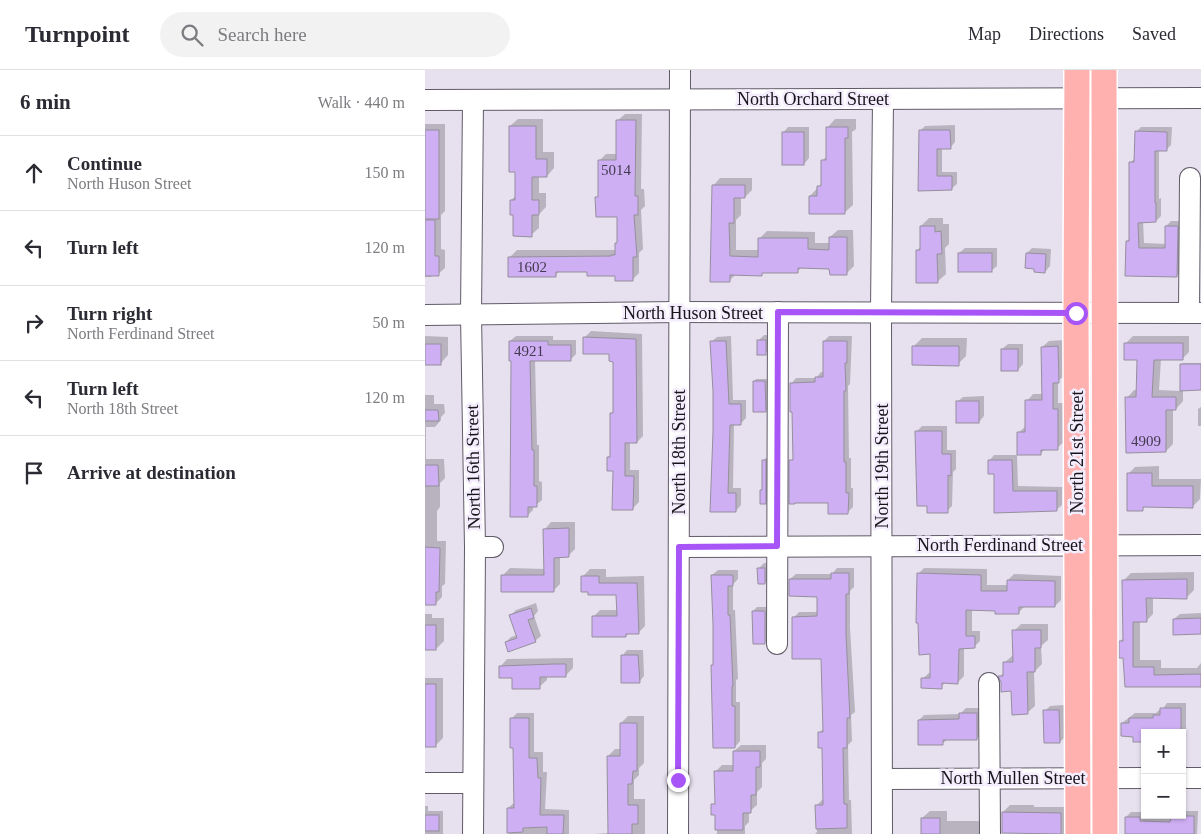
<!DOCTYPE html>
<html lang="en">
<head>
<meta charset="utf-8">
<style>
	:root { --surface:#fff; --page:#f2f2f3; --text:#2b2b33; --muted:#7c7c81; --line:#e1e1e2 }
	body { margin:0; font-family:"Times New Roman",serif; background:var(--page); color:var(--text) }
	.controls { position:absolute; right:15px; bottom:15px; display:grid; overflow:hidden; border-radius:0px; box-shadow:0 1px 4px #0004 }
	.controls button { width:45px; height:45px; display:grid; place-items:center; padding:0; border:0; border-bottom:1px solid var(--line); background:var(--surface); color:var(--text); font:25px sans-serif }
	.stop { position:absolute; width:15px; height:15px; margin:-11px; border:4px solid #a855f7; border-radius:50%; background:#fff }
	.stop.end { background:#a855f7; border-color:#fff; box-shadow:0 1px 5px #0008 }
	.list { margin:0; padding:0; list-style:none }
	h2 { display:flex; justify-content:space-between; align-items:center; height:65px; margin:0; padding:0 20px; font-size:21px }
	h2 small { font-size:16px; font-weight:400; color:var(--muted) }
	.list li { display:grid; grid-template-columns:32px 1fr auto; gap:15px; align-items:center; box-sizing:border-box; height:75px; padding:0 20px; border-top:1px solid var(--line) }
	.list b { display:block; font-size:19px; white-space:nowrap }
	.list p { margin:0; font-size:16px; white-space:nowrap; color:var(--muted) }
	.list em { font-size:16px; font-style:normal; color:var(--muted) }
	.icon { flex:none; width:28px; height:28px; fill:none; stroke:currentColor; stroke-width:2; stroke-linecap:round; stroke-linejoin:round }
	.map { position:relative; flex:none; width:776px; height:764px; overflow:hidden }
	header { display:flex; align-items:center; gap:30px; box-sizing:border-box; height:70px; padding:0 25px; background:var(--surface); border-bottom:1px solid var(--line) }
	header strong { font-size:24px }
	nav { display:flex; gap:28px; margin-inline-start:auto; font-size:18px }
	.search { width:350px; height:45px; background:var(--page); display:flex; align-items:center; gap:12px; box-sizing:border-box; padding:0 18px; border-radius:28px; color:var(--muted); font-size:19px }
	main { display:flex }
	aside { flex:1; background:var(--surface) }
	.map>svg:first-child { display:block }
</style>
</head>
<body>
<header>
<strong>Turnpoint</strong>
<div class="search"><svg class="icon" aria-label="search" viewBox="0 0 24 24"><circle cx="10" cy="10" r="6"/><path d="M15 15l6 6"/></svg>Search here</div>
<nav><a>Map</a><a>Directions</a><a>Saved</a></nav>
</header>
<main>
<aside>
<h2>6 min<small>Walk · 440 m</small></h2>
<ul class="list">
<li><svg class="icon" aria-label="ahead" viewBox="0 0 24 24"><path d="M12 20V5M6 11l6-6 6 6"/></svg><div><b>Continue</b><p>North Huson Street</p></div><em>150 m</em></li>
<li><svg class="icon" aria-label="left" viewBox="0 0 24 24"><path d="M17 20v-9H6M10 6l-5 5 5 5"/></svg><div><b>Turn left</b></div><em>120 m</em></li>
<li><svg class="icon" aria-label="right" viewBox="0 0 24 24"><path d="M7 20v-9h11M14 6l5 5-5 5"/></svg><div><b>Turn right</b><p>North Ferdinand Street</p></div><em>50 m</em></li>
<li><svg class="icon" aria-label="left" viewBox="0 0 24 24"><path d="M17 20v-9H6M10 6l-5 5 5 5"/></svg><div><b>Turn left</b><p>North 18th Street</p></div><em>120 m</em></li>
<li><svg class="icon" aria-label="arrive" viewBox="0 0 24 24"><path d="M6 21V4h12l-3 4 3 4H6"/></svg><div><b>Arrive at destination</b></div></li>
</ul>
</aside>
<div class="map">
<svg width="776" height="764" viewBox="0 0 776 764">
	<rect width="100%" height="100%" fill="#e7e0ef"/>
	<g fill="#0003">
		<path d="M200,44H217L216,119H219L220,136L216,140L218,179L214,183V203L207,210L192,205L163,201L135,200L130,206L84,188L92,180H192L194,172L193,146L172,127L174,124V91L181,84H193L192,51Z"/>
		<path d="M93,49H118V82H129V98L122,106H114V123H121V137L114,144V158L106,165L89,143L86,130L92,125V101L85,56Z"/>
		<path d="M410,49H431V59L427,62L428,135L419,143L385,126L397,113V91L402,86V58Z"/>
		<path d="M0,54H20V141L16,145V179L20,180V198L13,204H9L6,207H0Z"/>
		<path d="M530,55V72L525,78H517V102H532V114L526,119L494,120L495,61L500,56Z"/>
		<path d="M363,57H384V88L379,94L358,63Z"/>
		<path d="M716,57H747L746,75L741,80H734V129L736,128V146L731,151H718L719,173L741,174V156L746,151H757V200L752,206L702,171L705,168V93L710,88L711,62Z"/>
		<path d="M295,108H327V120L320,127H316V145L311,150V180H334V169L342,161L390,162V173H405V167L413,160H428L429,196L421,204L406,198L377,197L372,202H339L336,204H311L304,211L288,116Z"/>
		<path d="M504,148H518V154H524V174L520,178L521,204L512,212L492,181L496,176V156Z"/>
		<path d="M540,178H572V196L566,201L534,183Z"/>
		<path d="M607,178L626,179L625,196L620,202L602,183Z"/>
		<path d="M166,261L217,264L218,366L212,372H205V400H214V432L208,438L183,387L186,385L187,343L189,340L190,290L186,283L160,267Z"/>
		<path d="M339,265H346V278L340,283L333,271Z"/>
		<path d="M0,266L23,267V285L15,294H0Z"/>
		<path d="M91,266H128V270H151V284L146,289L110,290L112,375H114V411L117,412V430L111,435H108V440L102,446L85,271Z"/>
		<path d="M306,266L308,330H321V348L315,354H309L308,418H316V435L311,441H286L289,321L286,272L292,267Z"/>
		<path d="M404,266H427L425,314L423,316L424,388H426V418H428V437L423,442L404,432L366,391L369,387L366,314L371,308H391L396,302H399V271Z"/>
		<path d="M708,266H764V282L757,289H736L734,320L756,321V295L758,293H776V319L758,320V331L751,339H748V374L741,381L702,328L709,320H712L714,289L701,273Z"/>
		<path d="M497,268H542L541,286L533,294L489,276Z"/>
		<path d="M639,270L640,305L633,311V333H639V372L632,378H621L615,384L593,363L601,356L602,331L608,324H618L617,277L624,271Z"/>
		<path d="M583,274H598V294L593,300L577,279Z"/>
		<path d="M331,309H342L343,339L340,341L329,312Z"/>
		<path d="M0,325H9V334H19L20,343L16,347V350L10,357H1V389H19L20,408L15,413V437L12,441V471H21L20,514L17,516V527L10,534H0Z"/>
		<path d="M559,326V346L554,352L532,332L538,327Z"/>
		<path d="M776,337V356H773V339Z"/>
		<path d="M497,356H522V380H531V399L528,402L527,436L522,441L492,361Z"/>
		<path d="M569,385H592L593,416L637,417V435L631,440L570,441V403L564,391Z"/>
		<path d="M341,388H342V431L340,433L336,420L339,418V390Z"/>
		<path d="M734,396V409H776L775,429L768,436H721L717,439L703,404L710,397Z"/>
		<path d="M126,452H150V479L143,486H135V514L128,521L78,505L85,498L120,499V459Z"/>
		<path d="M339,493H345V507L340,513L334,498Z"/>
		<path d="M412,498H429V517L425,521V558L430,642L426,645L427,671L423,675L424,730H426L427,764H390L392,762V735L397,730H399L398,677L394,663L399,658L398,588L368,548L374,542H393V525L365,509L371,504H407Z"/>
		<path d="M499,498L562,499V515H583V510L589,504L636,506V530L630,536L599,537L593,543L572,539H547V561H555V571L549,577H539V606L533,612H521L516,617L497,609L504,603H507V583L493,504Z"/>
		<path d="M165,499H181V507L219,506L220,556L213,563H204L201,566L168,547L175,540H193V524L158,506Z"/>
		<path d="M293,500H313V509L308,514V540H310L313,609L311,610V632H315V671L310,677L287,596L290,593L287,505Z"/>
		<path d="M769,502V520L762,527H728V544L721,551H715V590H736V598H772L776,593V616H701L699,587L695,571L699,568L698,511L706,503Z"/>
		<path d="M111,533L113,541L109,546L116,566L110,571L81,572L86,567L92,565L85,546L91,540Z"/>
		<path d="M332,537H344V569L340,573L328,541Z"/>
		<path d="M776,543V563L749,549L755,544Z"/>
		<path d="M0,544H7V548H19V571L11,579H0Z"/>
		<path d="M596,554H623V570L616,576L617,594L609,602L610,636L602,643L587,620L577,612L575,606L580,602L579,593L587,586H589V561Z"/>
		<path d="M202,580H218L219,606L214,612L197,586Z"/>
		<path d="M148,588V598L141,605L122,606V610L114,617L75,597L82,589Z"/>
		<path d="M0,608H18V668L11,675H0Z"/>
		<path d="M742,633H761V665L757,669V663H720L710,665L697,653L710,643H731L734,640H737Z"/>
		<path d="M639,635L640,667L635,672L620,641L625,636Z"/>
		<path d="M541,638H557V663L552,669H523L518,673L494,650L499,645L535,644Z"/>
		<path d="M92,643H109V682H118V702H122L120,739L144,740V764H84L83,738L90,732L89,677L86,649Z"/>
		<path d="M203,646H219V693L214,698V705L209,710V729H220V764H169L184,763L183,686L190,679H196V653Z"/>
		<path d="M316,675H341V689L337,693V717L332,722V735L324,742V752L320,756V764H292V743L288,735L291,732V701L297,695H309V681Z"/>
		<path d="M585,735H609V737H643V764H612V762L578,742Z"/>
		<path d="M0,736H3V741H18V764H0Z"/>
		<path d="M505,741H522V751H560L564,764H497V748Z"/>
		<path d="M757,741H773L772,764H701V747L706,742H720V746L747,747L757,745Z"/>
	</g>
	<g fill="#cfaff4" stroke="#958f9d">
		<path d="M191,50H211L210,126H213V145H209L212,187H208V211H190V206H162V202H131V207H83V187L186,186V185H190V173H192V147H171L170,127H173V90H191Z"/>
		<path d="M84,56H111V89H122V107H107V130H114V145H107V167L88,166V145H85V130H90V102H84Z"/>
		<path d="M401,57H423V68H420V144H384V126H392V116H396V90H401Z"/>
		<rect x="0" y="60" width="14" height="89"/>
		<path d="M494,60H525L526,79H512V106H527V120L493,121Z"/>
		<path d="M710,61L742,62V81H730V133H731V152L713,153L714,178H740V156H753L752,207L700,206L701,171H704V92H709Z"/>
		<rect x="357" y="62" width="22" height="33"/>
		<path d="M287,115H320V128H309V153H304L305,186L333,187V168H383V179L404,180V167H422V205H405L404,199L373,198V203H337V206L305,205V212H285Z"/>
		<path d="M0,150H10V186H14V206H0Z"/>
		<path d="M495,156H510V162L516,161L517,184H512L513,213H491V180H495Z"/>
		<rect x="533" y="183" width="34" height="19"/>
		<path d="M601,183L621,184L620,203L609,202V199L600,198Z"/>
		<path d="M158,267L211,269L212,373H200V406H209L208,440H187L188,401H182V387H185V343H188V292L184,291V284H158Z"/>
		<rect x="332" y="270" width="9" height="15"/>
		<path d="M84,271H123V275H146V291H105L107,380H109V416H112V437H103V447H85L86,291H84Z"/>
		<path d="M285,271H301L304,334H316V355H305L303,423H311V442H285L288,362V321Z"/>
		<path d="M398,271H422V293H420L421,321H419V392H421V423H424L423,444H403V433H370V434H364V390H368L367,342H365V313L390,312V307H398Z"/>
		<path d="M699,273H758V290H729L727,327H751V340H741V382L701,383L700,327H711L712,290H699Z"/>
		<rect x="0" y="274" width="16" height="21"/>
		<path d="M487,276H534V296L487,295Z"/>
		<path d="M633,276L634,313H628V339H633V380H616V385H592V362H600V330H617L616,277Z"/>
		<rect x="576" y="279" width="17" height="22"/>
		<path d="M755,294H776V320L755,321Z"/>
		<path d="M328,311H340L341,342H328Z"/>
		<rect x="531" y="331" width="23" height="22"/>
		<path d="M0,340H13L14,351H0Z"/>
		<path d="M490,361H517V384H526V406L523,405V443H502V436H492Z"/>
		<path d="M337,390H341V434H335V420H337Z"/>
		<path d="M563,390H587L588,421H632V441L569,443V404H563Z"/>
		<path d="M0,395H13L14,416H0Z"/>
		<path d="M702,403H727V416H768V438L718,437V441H702Z"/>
		<path d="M144,458V487L129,488V522H76V505H119L118,459Z"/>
		<path d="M0,477L15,478L14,522H11V535H0Z"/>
		<path d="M332,498H340V514H333Z"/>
		<path d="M406,503H424V524H421V564L425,648H422V678H418L419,734H422V758L391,759L390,735H398L397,678H393V662H398L396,589H367V547L392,546V527L364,526V509H406Z"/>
		<path d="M492,503L556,505V521H582V510L630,511V537H594V544H570V541L541,540V566H550V578L534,579L533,614L517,613V619L496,618V608H505V584L494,585L493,553H491Z"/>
		<path d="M286,505H308V516H303V545H305L308,616H307V636H310V678H288L286,595H288V554Z"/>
		<path d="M156,506H174V513H212L214,564H201V567H167V546H192L191,525H163V522H156Z"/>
		<path d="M762,509V529L721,528L722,552H708V597H729V605L776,604V617H700L698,588H694V571H698L697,510Z"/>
		<path d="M106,538L109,548L103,550L111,572L83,582L80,572L92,568L84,545Z"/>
		<path d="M327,541H340V574H328Z"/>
		<path d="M776,548V564L748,565V549Z"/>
		<rect x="0" y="555" width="11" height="25"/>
		<path d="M587,560H616V578H610V602H602L603,644L587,645L586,621L576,622V612L573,606H578V592H588Z"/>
		<path d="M196,585H213L215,613H196Z"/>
		<path d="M129,594H141V607H115V619H87V608H74V596Z"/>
		<rect x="0" y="614" width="11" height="63"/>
		<path d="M735,638H756V663H720V672H708V667L696,666V653H704V648H728V645H735Z"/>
		<path d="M618,640H634L635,673H619Z"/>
		<path d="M534,643H552V670H518V675H493V650L534,649Z"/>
		<path d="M85,648H104V688H112L113,708H116L115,745H139L138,764H122V757L98,758V762L82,763V738H89L88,678H85Z"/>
		<path d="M195,653H212V701H208L207,714H203V735H213V754H207V764H183L182,686H195Z"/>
		<path d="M308,681H335V697H331V725H326V743H318V760H290V745H286V734H290L289,701H308Z"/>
		<path d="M577,742L636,743V764L577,763Z"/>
		<rect x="0" y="745" width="14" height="16"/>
		<path d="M746,746H769V764H700V747H715V751L745,752Z"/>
		<rect x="496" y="748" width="19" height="16"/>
	</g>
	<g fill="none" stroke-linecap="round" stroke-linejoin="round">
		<g stroke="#615b68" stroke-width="22">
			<g id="minor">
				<path d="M0,30L776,28"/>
				<path d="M48,30L46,245L50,477L48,764"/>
				<path d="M764,243L765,108"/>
				<path d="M0,245L254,242L776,243"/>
				<path d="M50,477H68"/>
				<path d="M254,477L776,475"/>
				<path d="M352,574L353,242"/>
				<path d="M564,613L565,764"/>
				<path d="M757,708H776"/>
				<path d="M457,709L720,708"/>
				<path d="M0,713H48"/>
				<path d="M253,764L255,0"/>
				<path d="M457,764L456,242L458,29"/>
			</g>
		</g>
		<g stroke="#fff" stroke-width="28">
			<g id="major">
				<path d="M652,0L651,243L653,764"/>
				<path d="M679,0L680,764"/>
			</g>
		</g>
		<use href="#minor" stroke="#fff" stroke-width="20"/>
		<use href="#major" stroke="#feb1af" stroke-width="25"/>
	</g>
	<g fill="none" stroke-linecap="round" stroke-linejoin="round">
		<path stroke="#a855f7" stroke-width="6" d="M253,710L254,477L352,476L353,242L651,243"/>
	</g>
	<g text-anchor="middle" stroke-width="5" stroke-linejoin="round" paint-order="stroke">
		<g font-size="15" fill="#443b50">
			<text x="191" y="105">5014</text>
			<text x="107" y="202">1602</text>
			<text x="104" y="286">4921</text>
			<text x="721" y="376">4909</text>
		</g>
		<g font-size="18" fill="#161419" stroke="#f4edfd">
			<text x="388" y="35">North Orchard Street</text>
			<text x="268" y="249">North Huson Street</text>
			<text transform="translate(254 382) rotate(-90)" y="6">North 18th Street</text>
			<text transform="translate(652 382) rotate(-90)" y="6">North 21st Street</text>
			<text transform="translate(457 396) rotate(-90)" y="6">North 19th Street</text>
			<text transform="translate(48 397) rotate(-91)" y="6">North 16th Street</text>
			<text x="575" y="481">North Ferdinand Street</text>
			<text x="588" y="714">North Mullen Street</text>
		</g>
	</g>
</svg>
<div class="controls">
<button>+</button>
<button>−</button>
</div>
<div class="stop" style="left:651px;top:243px"></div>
<div class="stop end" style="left:253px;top:710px"></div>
</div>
</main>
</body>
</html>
